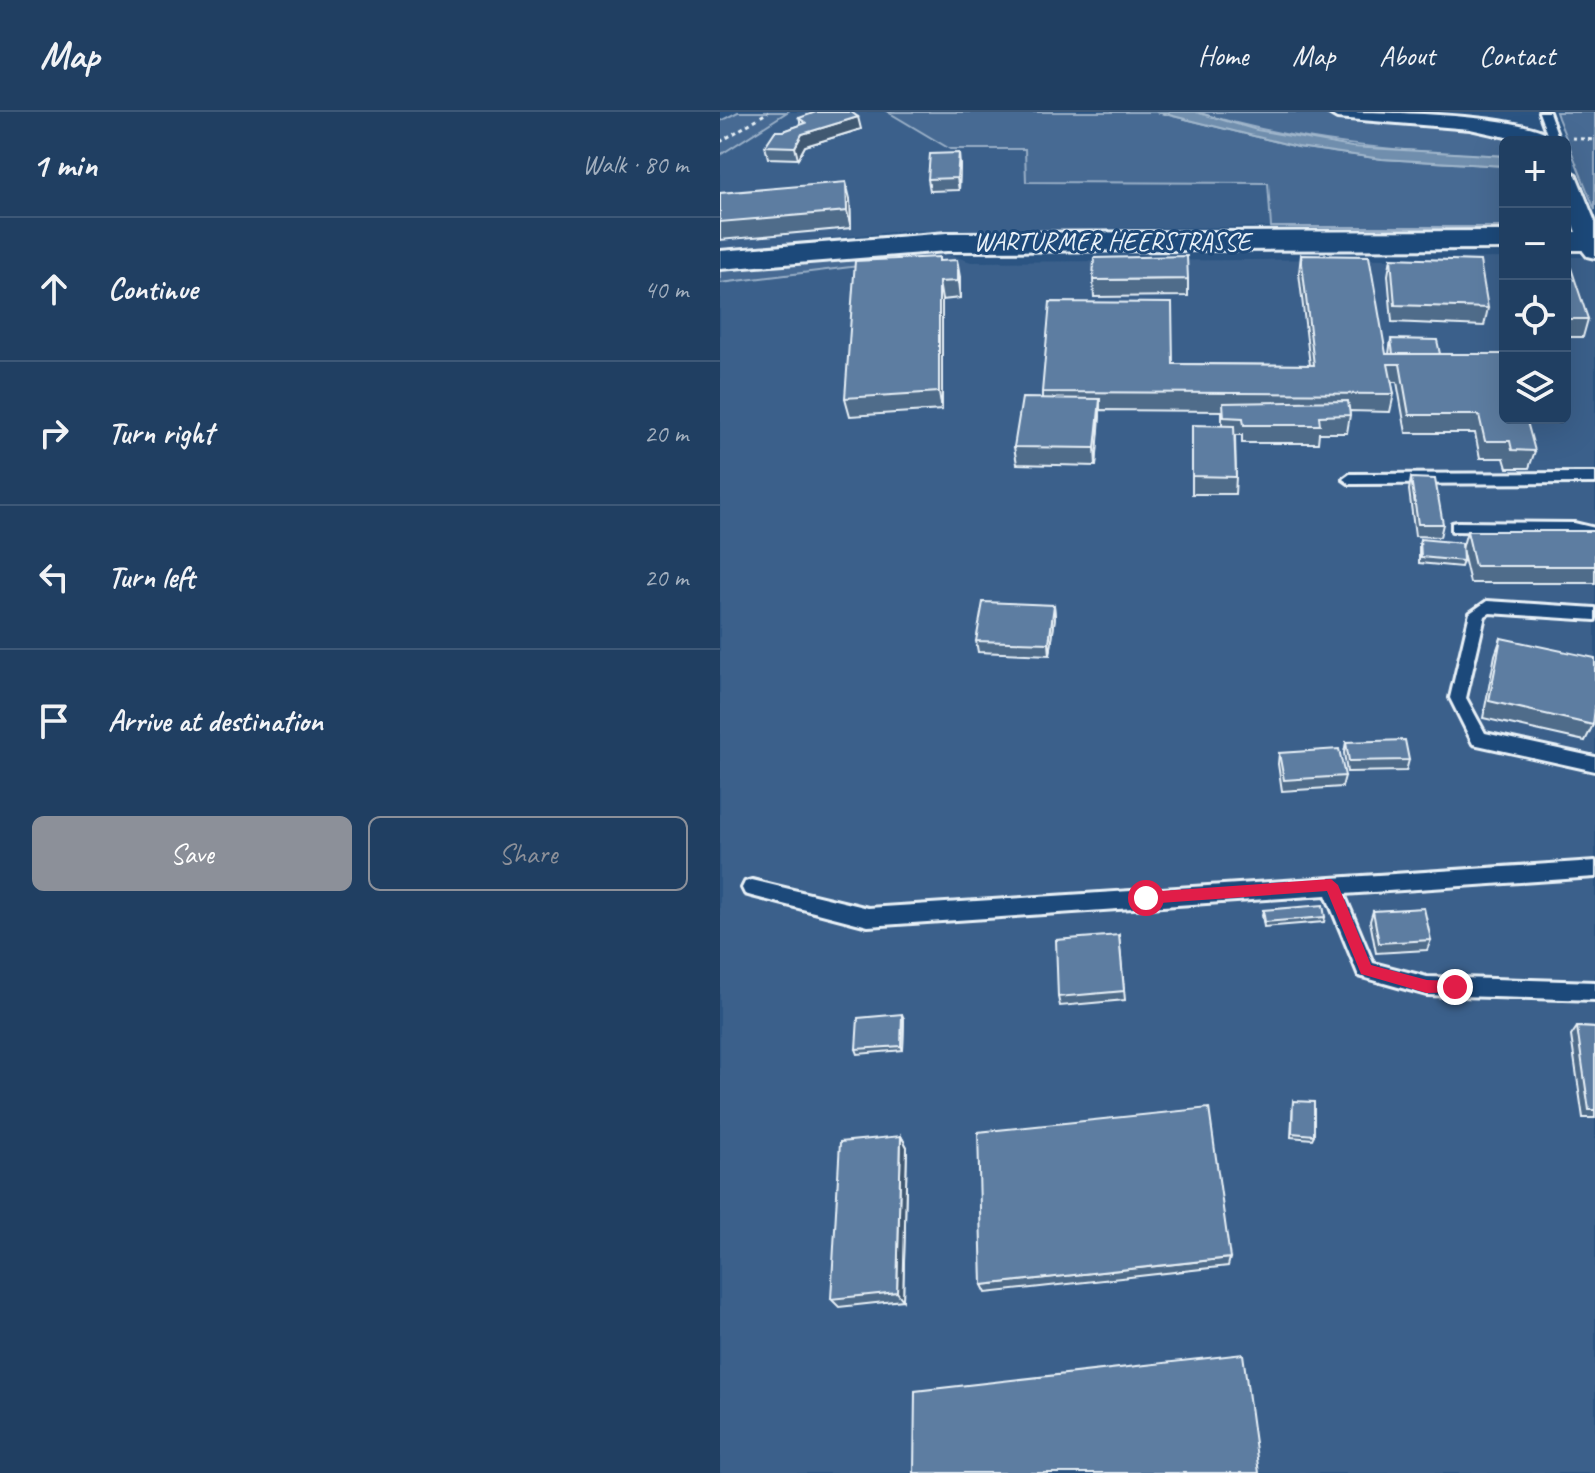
<!DOCTYPE html>
<html lang="en">
<head>
<meta charset="utf-8">
<style>
	:root { --surface:#203f62; --page:#2d4a6b; --text:#f1f3f6; --muted:#a2afbe; --line:#3d5877; --accent:#8c9099 }
	body { margin:0; font-family:Caveat,sans-serif; background:var(--page); color:var(--text) }
	.controls { position:absolute; right:24px; top:24px; display:grid; overflow:hidden; border-radius:12px; box-shadow:0 8px 32px #0002 }
	.controls button { width:72px; height:72px; display:grid; place-items:center; padding:0; border:0; border-bottom:2px solid var(--line); background:var(--surface); color:var(--text); font:40px sans-serif }
	.stop { position:absolute; width:24px; height:24px; margin:-18px; border:6px solid #e11d48; border-radius:50%; background:#fff }
	.stop.end { background:#e11d48; border-color:#fff; box-shadow:0 2px 8px #0008 }
	.list { margin:0; padding:0; list-style:none }
	h2 { display:flex; justify-content:space-between; align-items:center; height:104px; margin:0; padding:0 32px; font-size:34px }
	h2 small { font-size:26px; font-weight:400; color:var(--muted) }
	.list li { display:grid; grid-template-columns:52px 1fr auto; gap:24px; align-items:center; box-sizing:border-box; height:144px; padding:0 32px; border-top:2px solid var(--line) }
	.list b { display:block; font-size:30px; white-space:nowrap }
	.list em { font-size:26px; font-style:normal; color:var(--muted) }
	.actions { display:flex; gap:16px; padding:24px 32px }
	.actions a { flex:1; padding:18px 0; border:2px solid var(--accent); border-radius:12px; text-align:center; font-size:28px; color:var(--accent) }
	.actions .main { background:var(--accent); color:#fff }
	.icon { flex:none; width:44px; height:44px; fill:none; stroke:currentColor; stroke-width:2; stroke-linecap:round; stroke-linejoin:round }
	.map { position:relative; flex:none; width:875px; height:1361px; overflow:hidden }
	header { display:flex; align-items:center; gap:48px; box-sizing:border-box; height:112px; padding:0 40px; background:var(--surface); border-bottom:2px solid var(--line) }
	header strong { font-size:38px }
	nav { display:flex; gap:44px; margin-inline-start:auto; font-size:28px }
	main { display:flex }
	aside { flex:1; background:var(--surface) }
	.map>svg:first-child { display:block }
</style>
</head>
<body>
<header>
<strong>Map</strong>
<nav><a>Home</a><a>Map</a><a>About</a><a>Contact</a></nav>
</header>
<main>
<aside>
<h2>1 min<small>Walk · 80 m</small></h2>
<ul class="list">
<li><svg class="icon" aria-label="ahead" viewBox="0 0 24 24"><path d="M12 20V5M6 11l6-6 6 6"/></svg><div><b>Continue</b></div><em>40 m</em></li>
<li><svg class="icon" aria-label="right" viewBox="0 0 24 24"><path d="M7 20v-9h11M14 6l5 5-5 5"/></svg><div><b>Turn right</b></div><em>20 m</em></li>
<li><svg class="icon" aria-label="left" viewBox="0 0 24 24"><path d="M17 20v-9H6M10 6l-5 5 5 5"/></svg><div><b>Turn left</b></div><em>20 m</em></li>
<li><svg class="icon" aria-label="arrive" viewBox="0 0 24 24"><path d="M6 21V4h12l-3 4 3 4H6"/></svg><div><b>Arrive at destination</b></div></li>
</ul>
<div class="actions"><a class="main">Save</a><a>Share</a></div>
</aside>
<div class="map">
<svg width="875" height="1361" viewBox="0 0 875 1361">
	<rect width="100%" height="100%" fill="#2b5482"/>
	<filter id="ink" filterUnits="userSpaceOnUse"><feTurbulence type="fractalNoise" baseFrequency=".0125" numOctaves="2"/><feDisplacementMap in="SourceGraphic" scale="16" xChannelSelector="R" yChannelSelector="G"/><feConvolveMatrix kernelMatrix="1 2 1 2 8 2 1 2 1" color-interpolation-filters="sRGB"/></filter>
	<g filter="url(#ink)">
		<g fill="#3a608b">
			<path d="M67,0H168L230,37H305L306,70L549,71L551,115L183,119L0,137V43Z"/>
			<path d="M225,141L251,150L785,146V306H845V145H875V1361H0V171L147,153L160,143Z"/>
		</g>
		<g fill="#476b93" stroke="#98aec6" stroke-width="2">
			<path d="M18,0H67L0,43V9Z"/>
			<path d="M168,0H437L578,35L662,47L785,54V115H551L548,71L306,70L305,37H230Z"/>
			<path d="M476,0H594L649,10L691,11L752,6L778,10L817,30H785V44C675,39 582,32 476,0Z"/>
			<path d="M836,0H875V98L838,6Z"/>
			<path d="M160,143L147,153L0,171V158Z"/>
		</g>
		<path fill="#708ead" stroke="#a0b6cb" stroke-width="2" d="M437,0H476L537,18L632,35L785,44V54L662,47L578,35Z"/>
		<g fill="none" stroke-linecap="round" stroke-linejoin="round">
			<g stroke="#e8f1f8" stroke-width="6">
				<g id="lane">
					<path d="M819,0H829L837,22V30H825L827,22Z"/>
					<path d="M875,361V371L630,372L623,367L630,362Z"/>
					<path d="M737,410L854,411L875,416V426L854,421L732,419V411Z"/>
					<path d="M767,489L875,496V508L770,501L765,504L746,586L765,621L875,645V659L753,632L730,586L750,501Z"/>
					<path d="M875,749V765L624,782L653,851L707,865L875,870V888L707,883L639,864L606,783L148,814L32,784L25,782L22,776L25,770L32,768L148,796Z"/>
				</g>
			</g>
			<g stroke="#e8f1f8" stroke-width="6">
				<g id="street">
					<path d="M607,0C650,0 815,0 840,30H809L750,17L617,6Z"/>
					<path d="M845,57L856,63L875,110V146L867,144L863,139L845,91Z"/>
				</g>
			</g>
			<g stroke="#e8f1f8" stroke-width="6">
				<g id="secondary">
					<path d="M785,119V137L227,139L0,157V139L227,121Z"/>
					<rect x="845" y="120" width="30" height="18"/>
				</g>
			</g>
			<g stroke="#e8f1f8" stroke-width="3" stroke-dasharray="4 4" stroke-linecap="butt">
				<path d="M852,26L875,28"/>
				<path d="M0,30L48,0"/>
			</g>
			<use href="#lane" fill="#1f4a7a" fill-rule="evenodd"/>
			<use href="#street" fill="#1f4a7a" fill-rule="evenodd"/>
			<use href="#secondary" fill="#1f4a7a" fill-rule="evenodd"/>
		</g>
		<g fill="#506c8a" stroke="#e8f1f8" stroke-width="2">
			<path d="M79,6L141,17L85,34L78,47L48,46L45,34L64,19L81,13Z"/>
			<path d="M240,53L239,78L210,79L208,67Z"/>
			<path d="M0,81L130,87L131,116L0,128Z"/>
			<path d="M581,143L666,242H669L671,227L720,242L815,339L809,356H787L784,346H760L755,321H686L677,270H671L674,282L670,300L629,299L630,303L627,321H599L598,331H522V323H515L516,365L515,382H472V331L502,314V299L380,298L376,354L297,352L294,335L322,286V280L453,252L590,253L579,161Z"/>
			<path d="M671,146L768,196L764,214L672,210L668,163Z"/>
			<path d="M219,148L240,165V186L222,188V298L130,304L125,286Z"/>
			<path d="M845,156L868,207L863,225H845Z"/>
			<path d="M468,167V184L374,185L373,168Z"/>
			<path d="M691,366L723,412L720,425L695,424L689,378Z"/>
			<path d="M747,419H875V471H750L742,437Z"/>
			<path d="M700,427L743,449L741,455L699,451V433Z"/>
			<path d="M334,493L335,505L330,543L258,540L256,529Z"/>
			<path d="M781,526L873,613L865,629L763,606L775,543Z"/>
			<path d="M626,630L689,648L686,659L627,660L624,641Z"/>
			<path d="M559,641L625,664L622,675L562,679L558,652Z"/>
			<path d="M543,798L605,805L604,810L544,815L542,803Z"/>
			<path d="M653,799L711,828L707,838L656,841L650,809Z"/>
			<path d="M399,823L405,888L340,894L338,885Z"/>
			<path d="M184,907L183,938L138,942L136,937Z"/>
			<path d="M857,915L875,916V1006H863L851,924Z"/>
			<path d="M573,989L594,1023L592,1027L571,1025Z"/>
			<path d="M181,1024L187,1035L183,1188L119,1195L111,1187Z"/>
			<path d="M510,1146L508,1154L266,1181L262,1173Z"/>
		</g>
		<g fill="#415871" stroke="#e8f1f8" stroke-width="2">
			<path d="M138,5L141,17L85,34L78,47L75,35L82,22Z"/>
			<path d="M239,41L240,53L239,78L237,66Z"/>
			<path d="M126,70L130,87L131,116L127,99Z"/>
			<path d="M237,148L240,165V186L238,169Z"/>
			<path d="M219,170L222,188V298L219,280Z"/>
			<path d="M380,287V305L376,354L375,336Z"/>
			<path d="M334,493L335,505L330,543L329,531Z"/>
			<path d="M182,902L184,907L183,938L181,934Z"/>
			<path d="M181,1024L187,1035L183,1188L177,1180Z"/>
		</g>
		<g fill="#5d7da1" stroke="#e8f1f8" stroke-width="2">
			<path d="M96,0H131L138,5L82,22L75,35L45,34L55,19H64L86,11L79,6Z"/>
			<path d="M239,41L237,66L208,67L210,42Z"/>
			<path d="M126,70L127,99L0,110V81Z"/>
			<path d="M581,143L649,144L666,242H785V306H806L815,339L792,338L790,329H765L759,303H689L680,252H668L674,282L322,280L330,190L452,191L453,252L594,253Z"/>
			<path d="M467,144L468,167L373,168L374,146Z"/>
			<path d="M219,145V149L237,148L238,169L219,170V280L125,286L135,149Z"/>
			<path d="M671,146L760,149L768,196L675,193Z"/>
			<path d="M845,156H851L868,207H845Z"/>
			<path d="M671,227L717,228L720,242H673Z"/>
			<path d="M302,286L380,287L375,336L294,335Z"/>
			<path d="M628,289L630,303L599,304L600,313H524L523,306L504,305L503,291Z"/>
			<path d="M472,313L514,314L516,365L472,364Z"/>
			<path d="M691,366L715,367L723,412H698Z"/>
			<path d="M747,419H875V454H755Z"/>
			<path d="M700,427L742,431L743,449L701,445Z"/>
			<path d="M263,490L334,493L329,531L256,529Z"/>
			<path d="M781,526L875,546V595L873,613L769,589Z"/>
			<path d="M685,628L689,648L629,649L626,630Z"/>
			<path d="M619,637L625,664L564,668L559,641Z"/>
			<path d="M603,793L605,805L545,810L543,798Z"/>
			<path d="M704,796L711,828L659,831L653,799Z"/>
			<path d="M399,823L404,879L338,885L336,828Z"/>
			<path d="M182,902L181,934L136,937L138,906Z"/>
			<path d="M857,915L875,916V998H869Z"/>
			<path d="M573,989L594,990V1023L572,1021Z"/>
			<path d="M489,996L510,1146L262,1173L258,1020Z"/>
			<path d="M181,1024L177,1180L111,1187L120,1030Z"/>
			<path d="M523,1242L539,1361H194L195,1279Z"/>
		</g>
	</g>
	<path fill="#e11d48" d="M611,767L618,773L651,853L707,868L735,869L742,875L740,880L707,881L641,862L607,779L426,792L419,786L426,780Z"/>
	<g text-anchor="middle" stroke-width="6" stroke-linejoin="round" paint-order="stroke">
		<g font-size="26" fill="#e8f1f8" stroke="#1f4a7a">
			<text x="392" y="138">WARTURMER HEERSTRASSE</text>
		</g>
	</g>
</svg>
<div class="controls">
<button>+</button>
<button>−</button>
<button><svg class="icon" aria-label="locate" viewBox="0 0 24 24"><circle cx="12" cy="12" r="6"/><path d="M12 2v4M12 18v4M2 12h4M18 12h4"/></svg></button>
<button><svg class="icon" aria-label="layers" viewBox="0 0 24 24"><path d="M12 4l9 5-9 5-9-5zM3 14l9 5 9-5"/></svg></button>
</div>
<div class="stop" style="left:426px;top:786px"></div>
<div class="stop end" style="left:735px;top:875px"></div>
</div>
</main>
</body>
</html>
